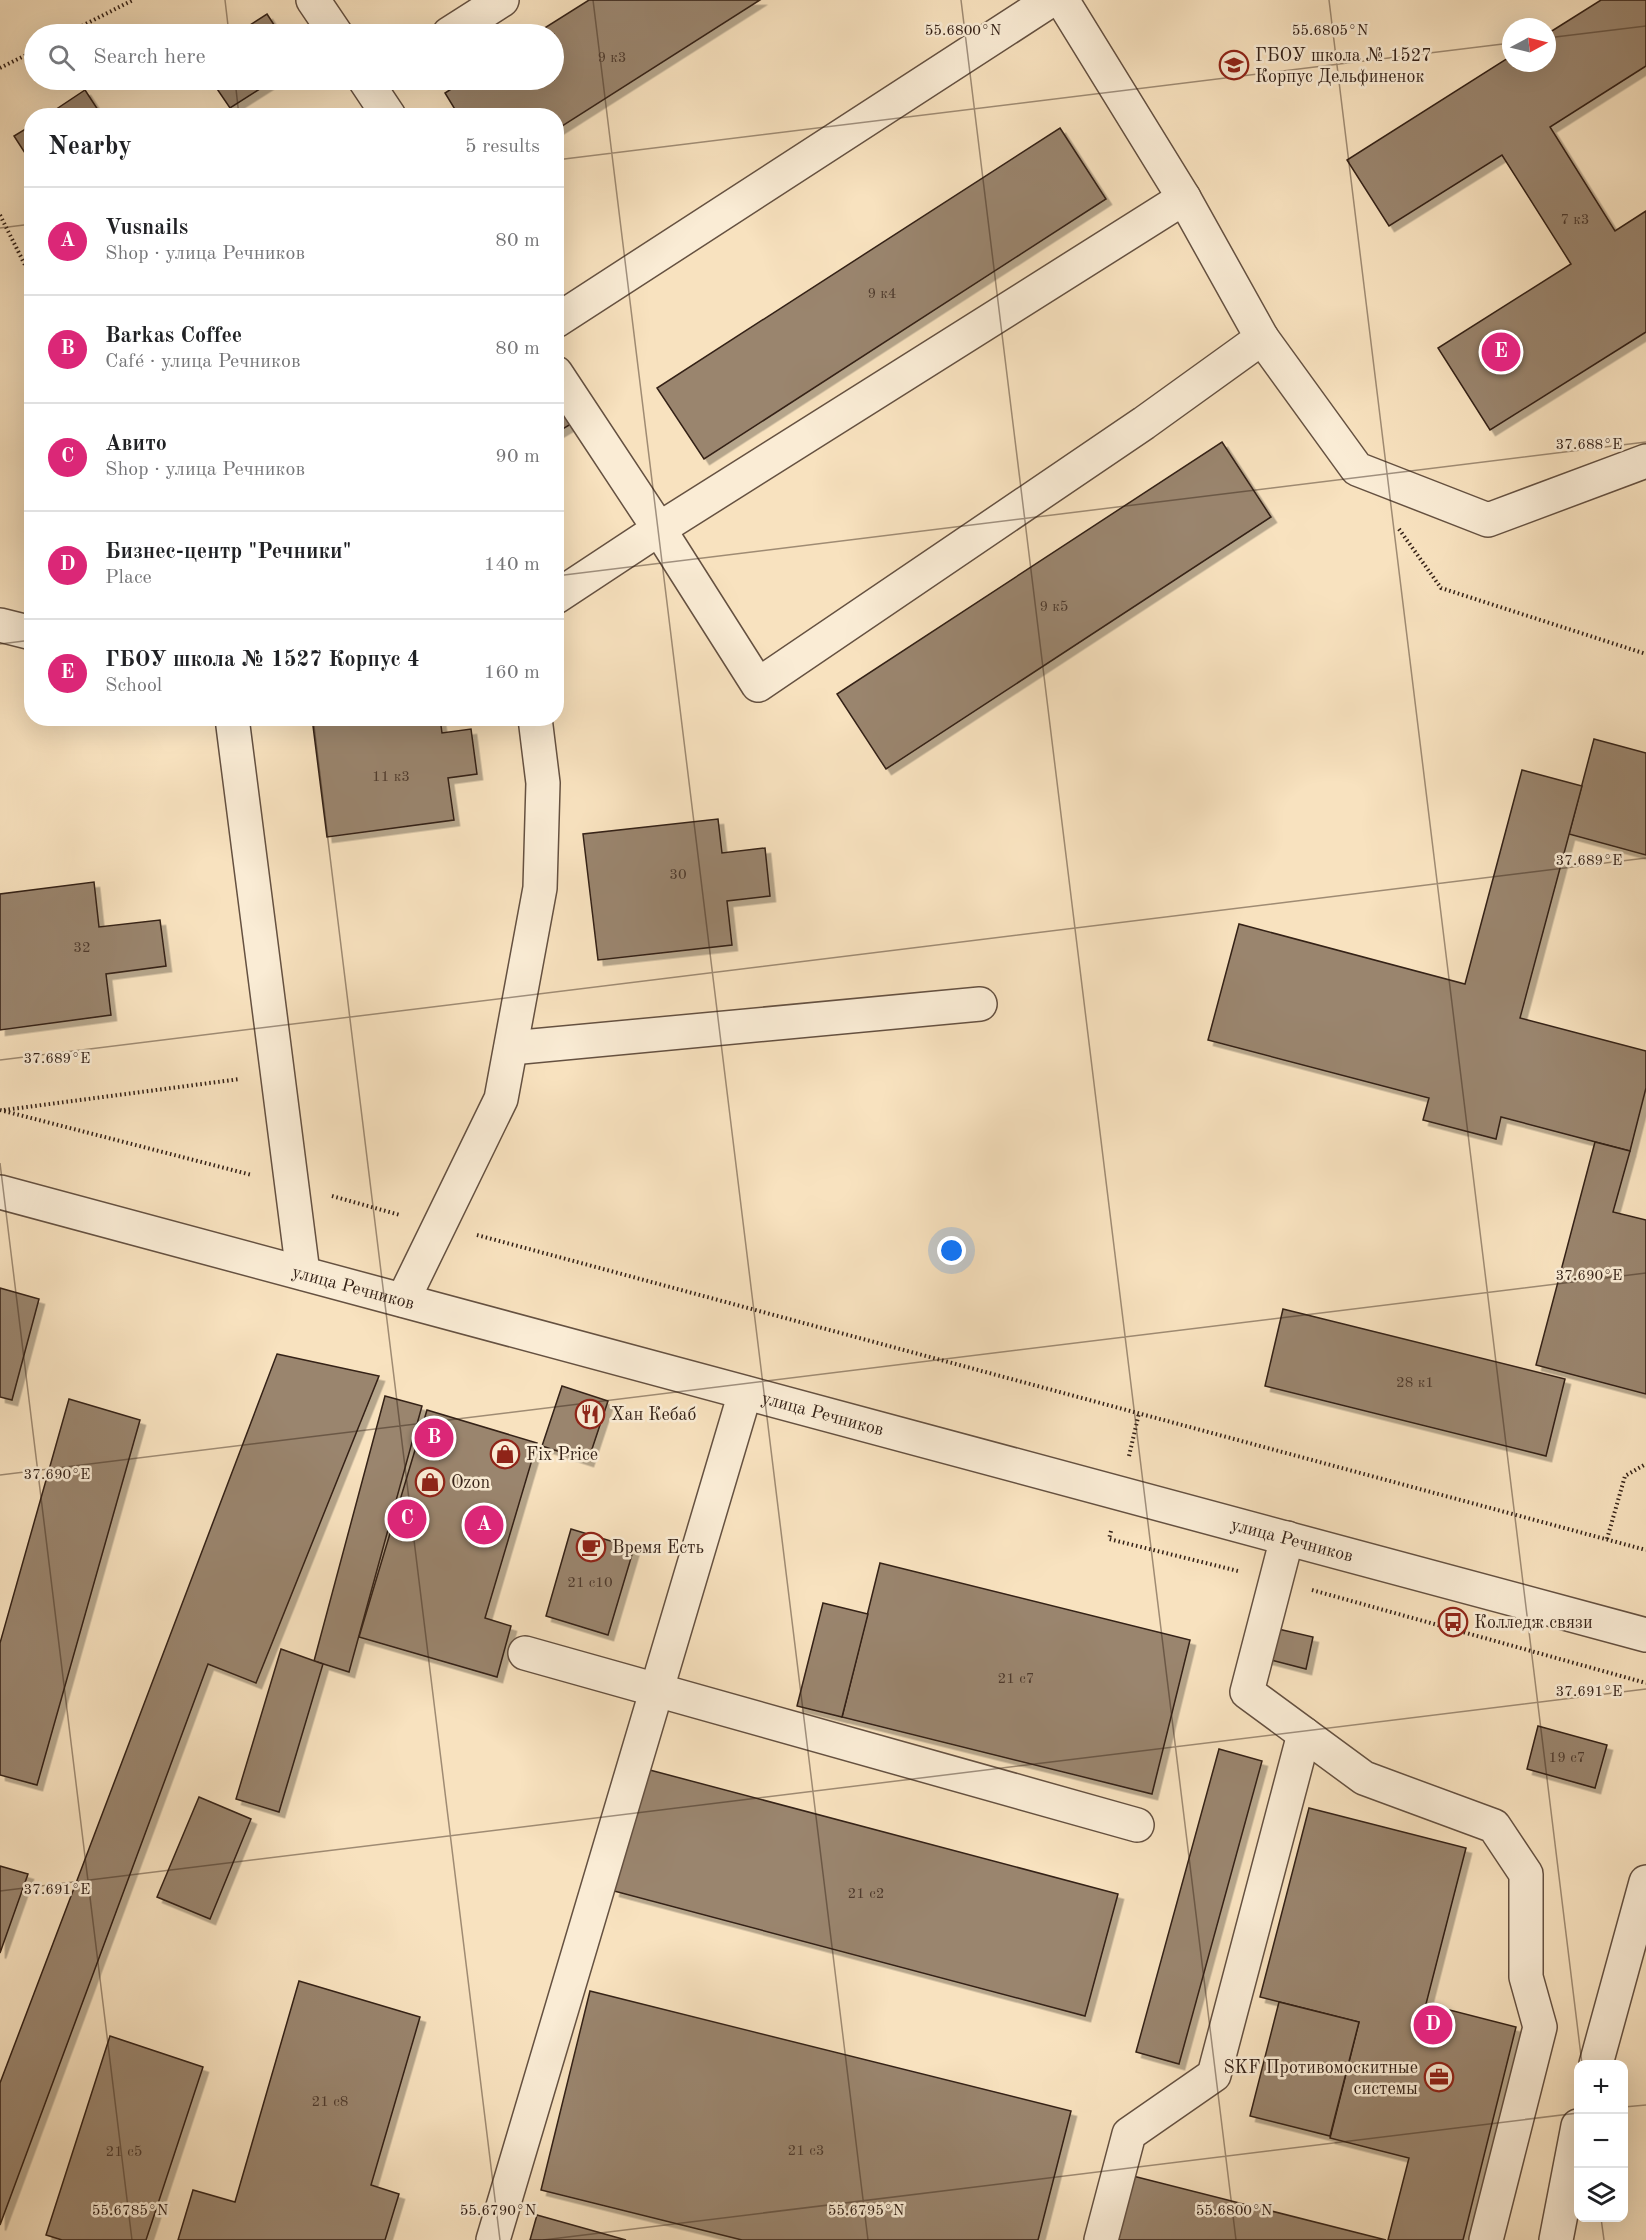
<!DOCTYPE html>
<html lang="en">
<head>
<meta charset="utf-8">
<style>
	:root { --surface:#fff; --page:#f2f2f2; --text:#202124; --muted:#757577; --line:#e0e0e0; --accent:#db2777 }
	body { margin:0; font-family:"Old Standard TT",serif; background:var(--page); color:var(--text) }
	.controls { position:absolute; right:18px; bottom:18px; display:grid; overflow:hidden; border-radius:12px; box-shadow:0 6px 24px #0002 }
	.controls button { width:54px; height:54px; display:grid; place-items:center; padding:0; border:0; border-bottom:2px solid var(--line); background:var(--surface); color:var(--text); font:30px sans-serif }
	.compass { position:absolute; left:1502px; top:18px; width:54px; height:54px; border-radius:50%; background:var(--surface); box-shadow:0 6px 24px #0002; rotate:83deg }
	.you { position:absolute; left:952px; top:1251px; width:21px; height:21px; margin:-15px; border:4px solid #fff; border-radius:50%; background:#1a73e8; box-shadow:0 0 0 9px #1a73e833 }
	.badge { display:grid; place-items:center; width:39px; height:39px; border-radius:50%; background:var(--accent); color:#fff; font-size:20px; font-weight:700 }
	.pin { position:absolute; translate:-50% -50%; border:3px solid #fff; box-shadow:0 2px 6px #0006 }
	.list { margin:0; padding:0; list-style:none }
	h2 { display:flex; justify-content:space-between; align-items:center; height:78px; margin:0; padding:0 24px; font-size:26px }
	h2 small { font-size:20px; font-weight:400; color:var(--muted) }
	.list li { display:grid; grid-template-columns:39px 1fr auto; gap:18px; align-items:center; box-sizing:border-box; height:108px; padding:0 24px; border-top:2px solid var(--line) }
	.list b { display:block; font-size:22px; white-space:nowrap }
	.list p { margin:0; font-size:20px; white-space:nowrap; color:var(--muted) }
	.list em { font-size:20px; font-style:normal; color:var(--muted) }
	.icon { flex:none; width:33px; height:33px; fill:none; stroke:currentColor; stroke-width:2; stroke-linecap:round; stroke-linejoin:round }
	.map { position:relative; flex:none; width:1646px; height:2240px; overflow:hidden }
	.search { position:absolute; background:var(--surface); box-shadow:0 6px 24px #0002; left:24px; top:24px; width:540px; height:66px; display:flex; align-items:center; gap:15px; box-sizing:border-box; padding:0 21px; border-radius:33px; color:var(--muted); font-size:22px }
	.panel { position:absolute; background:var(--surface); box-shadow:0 6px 24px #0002; left:24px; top:108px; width:540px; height:618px; border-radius:24px }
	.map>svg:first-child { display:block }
</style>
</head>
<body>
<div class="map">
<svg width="1646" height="2240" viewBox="0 0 1646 2240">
	<defs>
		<filter id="shadow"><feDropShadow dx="5.5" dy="5.5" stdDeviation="0" flood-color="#0004"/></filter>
	</defs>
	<rect width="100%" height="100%" fill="#f8e2bf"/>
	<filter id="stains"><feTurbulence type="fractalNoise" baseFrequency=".00333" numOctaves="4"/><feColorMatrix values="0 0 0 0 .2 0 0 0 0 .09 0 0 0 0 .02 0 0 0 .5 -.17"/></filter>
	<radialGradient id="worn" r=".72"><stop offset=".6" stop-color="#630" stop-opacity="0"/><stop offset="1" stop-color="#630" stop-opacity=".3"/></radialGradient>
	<g fill="#9a856e" stroke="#342117" stroke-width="1.5" filter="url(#shadow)">
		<path d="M589,0H760L556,130V116H459L445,93L465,80H554V34H535Z"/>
		<path d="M1601,0H1646V66L1550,127L1615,231L1646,211V332L1490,430L1438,348L1571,264L1502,155L1389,226L1347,160L1511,56V63H1547V34Z"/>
		<path d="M267,14L280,34H236Z"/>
		<path d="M211,80H274L230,108Z"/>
		<path d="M85,90L102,116H46Z"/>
		<path d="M32,125V164L14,136Z"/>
		<path d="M1060,128L1106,199L704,459L657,388Z"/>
		<path d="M556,393L576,421L556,433Z"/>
		<path d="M1222,442L1271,517L886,769L837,694Z"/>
		<path d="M312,718H440L442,733L471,729L477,774L448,778L454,820L327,837Z"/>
		<path d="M1594,739L1646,753V855L1569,834Z"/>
		<path d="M1522,770L1582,786L1520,1018L1646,1051V1088L1630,1151L1501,1117L1496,1139L1423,1120L1429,1098L1208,1040L1239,924L1465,984Z"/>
		<path d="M718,819L722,853L765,848L770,896L727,901L732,945L598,960L583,834Z"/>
		<path d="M94,882L99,927L160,920L166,966L106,974L111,1015L0,1030V894Z"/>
		<path d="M1595,1142L1630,1151L1613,1212L1646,1220V1394L1536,1365Z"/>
		<path d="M0,1288L39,1299L12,1400L0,1397Z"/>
		<path d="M1283,1309L1565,1379L1546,1456L1265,1386Z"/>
		<path d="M277,1354L379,1376L256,1683L208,1664L0,2225V2083Z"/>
		<path d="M562,1386L608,1401L588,1461L542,1446Z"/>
		<path d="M385,1396L422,1406L349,1672L314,1661Z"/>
		<path d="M69,1399L140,1420L37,1785L0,1775V1643Z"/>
		<path d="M427,1410L537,1443L485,1618L511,1626L497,1677L359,1637Z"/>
		<path d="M571,1529L634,1548L608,1635L546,1616Z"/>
		<path d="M880,1563L1190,1640L1152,1794L842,1717Z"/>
		<path d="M823,1603L868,1614L842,1717L797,1706Z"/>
		<path d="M1274,1628L1313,1637L1306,1669L1267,1659Z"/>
		<path d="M281,1649L323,1664L279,1812L236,1799Z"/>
		<path d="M1538,1726L1607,1745L1595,1788L1527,1769Z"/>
		<path d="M1219,1749L1262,1761L1179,2064L1136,2052Z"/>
		<path d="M646,1769L1118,1894L1085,2016L614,1891Z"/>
		<path d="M199,1797L251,1819L210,1919L157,1897Z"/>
		<path d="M1309,1808L1466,1848L1426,2004L1516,2027L1463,2240H1388L1409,2158L1330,2138L1359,2022L1260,1997Z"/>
		<path d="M0,1866L28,1874L0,1953Z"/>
		<path d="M299,1981L420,2017L371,2185L399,2194L385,2240H178L193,2190L235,2202Z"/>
		<path d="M590,1991L1071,2111L1038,2240H742L541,2190Z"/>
		<path d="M1279,2002L1359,2022L1330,2136L1250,2116Z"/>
		<path d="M110,2036L203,2067L146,2240H62L46,2235Z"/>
		<path d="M1129,2175L1386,2240H1112Z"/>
		<path d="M537,2215L626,2240H530Z"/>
	</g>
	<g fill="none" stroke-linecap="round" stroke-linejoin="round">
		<g stroke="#655141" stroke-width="36">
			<g id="minor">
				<path d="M313,0L336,34"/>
				<path d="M1062,0L1184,198"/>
				<path d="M449,34L502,0"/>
				<path d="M365,80L389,116"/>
				<path d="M1184,198L1262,338L1144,423L758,685L659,529Z"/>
				<path d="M556,321L1051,0"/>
				<path d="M1262,338L1357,469L1488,520L1646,461"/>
				<path d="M556,373L659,529L556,597"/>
				<path d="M0,625L32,633"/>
				<path d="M232,718L303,1273"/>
				<path d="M511,1048L980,1004"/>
				<path id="s1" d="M0,1192L1646,1635"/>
				<path d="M403,1300L501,1099L540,888L543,783L535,718"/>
				<path d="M1287,1538L1247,1692L1364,1778L1494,1826L1526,1874V1977L1540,2027L1486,2240"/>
				<path d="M525,1653L1137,1825"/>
				<path d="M1596,2064L1646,1882"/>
				<path d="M493,2240L745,1393"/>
				<path d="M1101,2240L1129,2134L1214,2075L1304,1734"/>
				<path d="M1556,2240L1578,2126"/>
			</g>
		</g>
		<g stroke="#342117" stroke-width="4" stroke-dasharray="1.5 3" stroke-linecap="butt">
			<path d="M66,34L133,0"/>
			<path d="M0,68L34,51"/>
			<path d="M0,215L32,279"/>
			<path d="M1399,529L1441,588L1646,654"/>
			<path d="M0,1110L252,1175"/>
			<path d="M4,1110L240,1079"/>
			<path d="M332,1196L400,1215"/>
			<path d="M477,1235L1646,1550"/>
			<path d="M1129,1456L1139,1413"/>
			<path d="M1111,1531L1109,1539L1238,1571"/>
			<path d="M1607,1539L1625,1476L1646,1464"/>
			<path d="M1312,1590L1646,1683"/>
		</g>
		<use href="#minor" stroke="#faecd5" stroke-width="33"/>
	</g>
	<path fill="none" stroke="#342117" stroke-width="1.5" stroke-opacity="0.45" d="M225,0L229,34M593,0L868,2240M961,0L1236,2240M1329,0L1582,2064M1547,38L1646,26M235,80L239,116M556,160L1511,43M0,228L32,224M556,576L1646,442M0,644L32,640M313,718L500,2240M0,1060L1646,858M0,1163L132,2240M0,1475L1646,1273M0,1891L1646,1689M1624,2107L1646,2105M1601,2218L1604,2240M543,2240L1578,2113"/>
	<defs>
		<g id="school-ring" transform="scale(1.5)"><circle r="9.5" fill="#faecd5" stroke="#8f2418" stroke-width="1.5"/><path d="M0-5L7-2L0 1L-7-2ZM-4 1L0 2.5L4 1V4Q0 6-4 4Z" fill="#8f2418"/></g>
		<g id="restaurant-ring" transform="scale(1.5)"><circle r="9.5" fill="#faecd5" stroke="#8f2418" stroke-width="1.5"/><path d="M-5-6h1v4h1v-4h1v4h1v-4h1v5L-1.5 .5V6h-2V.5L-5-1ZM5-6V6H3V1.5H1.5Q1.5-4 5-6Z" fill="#8f2418"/></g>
		<g id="shop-ring" transform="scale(1.5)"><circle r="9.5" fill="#faecd5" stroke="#8f2418" stroke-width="1.5"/><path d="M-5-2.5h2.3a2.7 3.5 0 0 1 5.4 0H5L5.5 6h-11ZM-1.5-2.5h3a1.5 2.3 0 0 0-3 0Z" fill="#8f2418"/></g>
		<g id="cafe-ring" transform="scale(1.5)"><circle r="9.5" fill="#faecd5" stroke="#8f2418" stroke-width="1.5"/><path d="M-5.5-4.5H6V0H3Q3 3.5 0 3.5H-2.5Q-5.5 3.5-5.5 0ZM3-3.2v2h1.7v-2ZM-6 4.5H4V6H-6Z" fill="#8f2418"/></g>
		<g id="bus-ring" transform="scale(1.5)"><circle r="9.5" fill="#faecd5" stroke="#8f2418" stroke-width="1.5"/><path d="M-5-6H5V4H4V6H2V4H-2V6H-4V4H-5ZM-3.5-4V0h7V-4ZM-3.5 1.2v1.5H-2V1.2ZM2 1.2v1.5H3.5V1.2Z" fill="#8f2418"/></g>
		<g id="office-ring" transform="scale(1.5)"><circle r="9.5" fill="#faecd5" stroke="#8f2418" stroke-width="1.5"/><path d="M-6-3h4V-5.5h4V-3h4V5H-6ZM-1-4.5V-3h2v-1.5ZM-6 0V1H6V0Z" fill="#8f2418"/></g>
	</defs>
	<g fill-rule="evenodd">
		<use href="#school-ring" x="1234" y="65"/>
		<use href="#restaurant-ring" x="590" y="1414"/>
		<use href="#shop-ring" x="505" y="1454"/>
		<use href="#shop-ring" x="430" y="1482"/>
		<use href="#cafe-ring" x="591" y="1547"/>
		<use href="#bus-ring" x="1453" y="1622"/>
		<use href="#office-ring" x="1439" y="2077"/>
	</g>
	<g text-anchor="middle" stroke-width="5" stroke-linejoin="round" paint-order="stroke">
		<g font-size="15" fill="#4e3a2d">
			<text x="612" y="62">9 к3</text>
			<text x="1575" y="224">7 к3</text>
			<text x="882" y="298">9 к4</text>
			<text x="1054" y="611">9 к5</text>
			<text x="391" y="781">11 к3</text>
			<text x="678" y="879">30</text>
			<text x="82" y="952">32</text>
			<text x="1415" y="1387">28 к1</text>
			<text x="590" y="1587">21 с10</text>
			<text x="1016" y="1683">21 с7</text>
			<text x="1567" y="1762">19 с7</text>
			<text x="866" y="1898">21 с2</text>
			<text x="330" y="2106">21 с8</text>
			<text x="806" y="2155">21 с3</text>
			<text x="124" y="2156">21 с5</text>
		</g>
		<g font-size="18" fill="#342117" stroke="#faecd5" text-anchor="start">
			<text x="1255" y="61">ГБОУ школа № 1527<tspan x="1255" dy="21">Корпус Дельфиненок</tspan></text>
			<text x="611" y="1420">Хан Кебаб</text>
			<text x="526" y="1460">Fix Price</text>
			<text x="451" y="1488">Ozon</text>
			<text x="612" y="1553">Время Есть</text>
			<text x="1474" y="1628">Колледж связи</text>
			<text x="1418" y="2073" text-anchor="end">SKF Противомоскитные<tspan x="1418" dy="21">системы</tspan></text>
		</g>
		<g font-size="18" fill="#342117" stroke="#faecd5">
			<text dy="6" stroke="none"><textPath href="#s1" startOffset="366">улица Речников</textPath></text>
			<text dy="6" stroke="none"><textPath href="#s1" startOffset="852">улица Речников</textPath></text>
			<text dy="6" stroke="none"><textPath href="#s1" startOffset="1338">улица Речников</textPath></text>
		</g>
	</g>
	<g font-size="15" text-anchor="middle" fill="#342117" stroke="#faecd5" stroke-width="5" stroke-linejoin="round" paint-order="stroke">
		<text x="963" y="35">55.6800°N</text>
		<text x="1330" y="35">55.6805°N</text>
		<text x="1589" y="449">37.688°E</text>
		<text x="1589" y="865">37.689°E</text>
		<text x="57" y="1063">37.689°E</text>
		<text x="1589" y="1280">37.690°E</text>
		<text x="57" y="1479">37.690°E</text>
		<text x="1589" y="1696">37.691°E</text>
		<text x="57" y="1894">37.691°E</text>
		<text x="130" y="2215">55.6785°N</text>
		<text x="498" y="2215">55.6790°N</text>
		<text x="866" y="2215">55.6795°N</text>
		<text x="1234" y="2215">55.6800°N</text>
	</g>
	<rect width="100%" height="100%" filter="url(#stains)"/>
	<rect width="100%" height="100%" fill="url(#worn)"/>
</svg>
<div class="controls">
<button>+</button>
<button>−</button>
<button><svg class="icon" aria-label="layers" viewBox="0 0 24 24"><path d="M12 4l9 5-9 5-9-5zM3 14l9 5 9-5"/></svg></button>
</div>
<svg class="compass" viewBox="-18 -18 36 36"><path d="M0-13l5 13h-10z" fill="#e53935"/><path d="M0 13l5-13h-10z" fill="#757577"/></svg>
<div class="you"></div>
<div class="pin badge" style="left:484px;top:1525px">A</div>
<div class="pin badge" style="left:434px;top:1438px">B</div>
<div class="pin badge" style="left:407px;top:1519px">C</div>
<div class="pin badge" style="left:1433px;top:2025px">D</div>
<div class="pin badge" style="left:1501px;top:352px">E</div>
<div class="search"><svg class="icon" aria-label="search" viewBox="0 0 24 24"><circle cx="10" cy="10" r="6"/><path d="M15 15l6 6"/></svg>Search here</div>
<section class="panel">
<h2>Nearby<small>5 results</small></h2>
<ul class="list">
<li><span class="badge">A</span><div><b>Vusnails</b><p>Shop · улица Речников</p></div><em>80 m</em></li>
<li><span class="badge">B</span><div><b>Barkas Coffee</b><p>Café · улица Речников</p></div><em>80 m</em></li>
<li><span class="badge">C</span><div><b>Авито</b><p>Shop · улица Речников</p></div><em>90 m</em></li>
<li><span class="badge">D</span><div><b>Бизнес-центр &quot;Речники&quot;</b><p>Place</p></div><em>140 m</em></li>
<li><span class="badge">E</span><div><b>ГБОУ школа № 1527 Корпус 4</b><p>School</p></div><em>160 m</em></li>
</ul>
</section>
</div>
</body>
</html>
